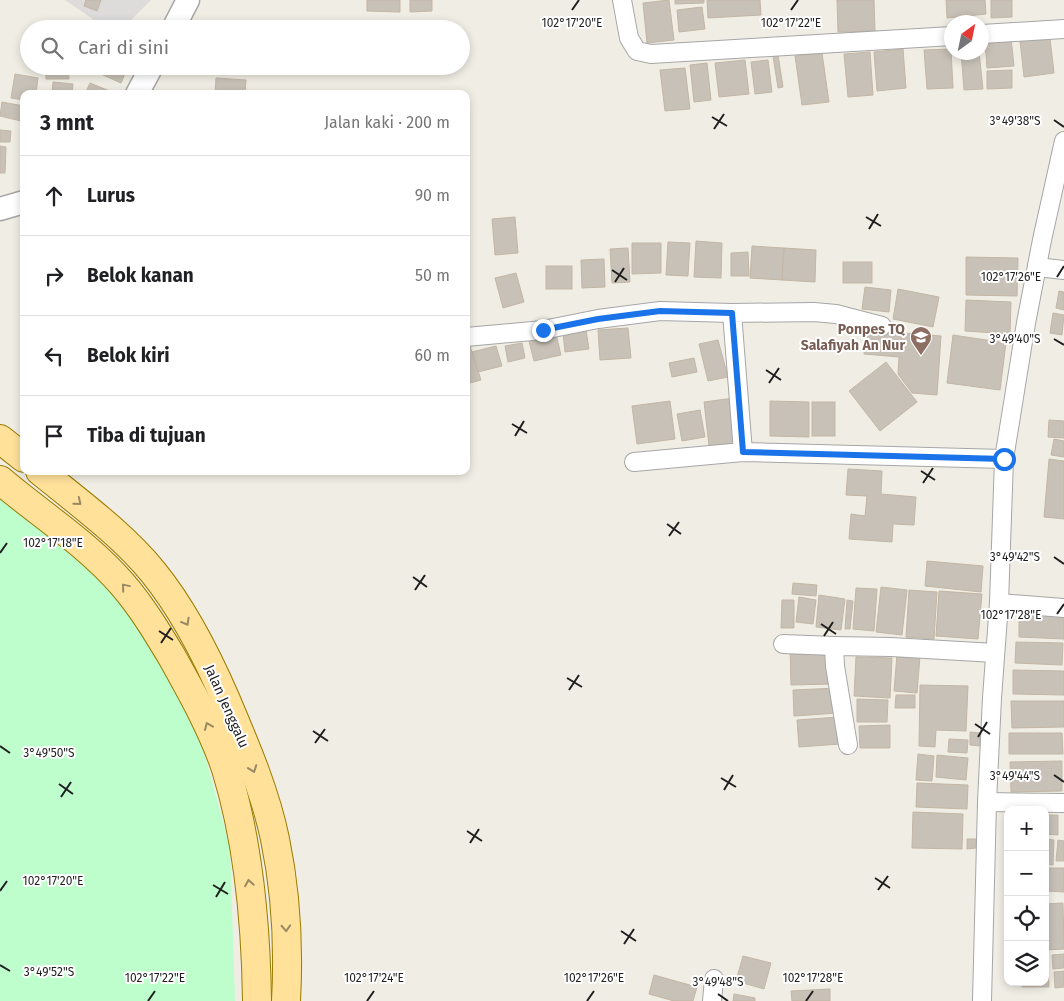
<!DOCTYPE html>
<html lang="id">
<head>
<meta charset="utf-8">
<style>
	:root { --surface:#fff; --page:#f6f6f6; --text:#202124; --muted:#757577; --line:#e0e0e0 }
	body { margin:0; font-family:"Fira Sans",sans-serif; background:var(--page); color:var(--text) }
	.controls { position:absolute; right:15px; bottom:15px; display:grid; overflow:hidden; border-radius:10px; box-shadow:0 2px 8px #0003 }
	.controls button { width:45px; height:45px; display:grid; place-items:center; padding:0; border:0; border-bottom:1px solid var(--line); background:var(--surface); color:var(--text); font:25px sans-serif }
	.compass { position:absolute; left:944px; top:15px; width:45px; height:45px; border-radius:50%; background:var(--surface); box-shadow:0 2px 8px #0003; rotate:33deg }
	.stop { position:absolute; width:15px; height:15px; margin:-11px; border:4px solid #1a73e8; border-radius:50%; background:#fff }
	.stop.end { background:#1a73e8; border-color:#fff; box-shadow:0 1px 5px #0008 }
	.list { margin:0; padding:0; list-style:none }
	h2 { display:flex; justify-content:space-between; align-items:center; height:65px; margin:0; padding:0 20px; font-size:21px }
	h2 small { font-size:16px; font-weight:400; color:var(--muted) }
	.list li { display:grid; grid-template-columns:32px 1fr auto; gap:15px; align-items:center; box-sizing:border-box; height:80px; padding:0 20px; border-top:1px solid var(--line) }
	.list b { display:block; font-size:19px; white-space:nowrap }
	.list em { font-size:16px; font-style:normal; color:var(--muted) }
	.icon { flex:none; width:28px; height:28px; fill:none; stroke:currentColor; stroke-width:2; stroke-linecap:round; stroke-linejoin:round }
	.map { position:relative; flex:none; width:1064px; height:1001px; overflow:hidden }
	.search { position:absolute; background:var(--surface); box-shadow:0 2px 8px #0003; left:20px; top:20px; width:450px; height:55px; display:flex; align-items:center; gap:12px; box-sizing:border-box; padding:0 18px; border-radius:28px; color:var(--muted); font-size:19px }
	.panel { position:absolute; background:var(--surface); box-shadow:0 2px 8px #0003; left:20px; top:90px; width:450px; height:385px; border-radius:10px }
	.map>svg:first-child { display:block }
</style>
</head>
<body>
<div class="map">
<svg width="1064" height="1001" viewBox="0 0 1064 1001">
	<rect width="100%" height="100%" fill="#f0eee4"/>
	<path fill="#dddcdb" d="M65,0H151L122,29H107Z"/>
	<path fill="#befdcc" d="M0,488L94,555L196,723L230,847L235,1001H0Z"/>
	<g fill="#c8c1b7" stroke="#c3b6a5">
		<path d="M86,0H101L97,11L84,6Z"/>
		<path d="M367,0H400V12L367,11Z"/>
		<path d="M410,0H432V11L410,12Z"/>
		<path d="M669,0L674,40L647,43L643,3Z"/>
		<path d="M675,0H704V3L675,4Z"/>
		<path d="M707,0H760L761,15L708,18Z"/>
		<path d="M837,0H874L875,31L838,32Z"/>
		<path d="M946,0H985L986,14L947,18Z"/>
		<path d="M991,0H1012V17L991,18Z"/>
		<path d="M702,7L705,29L679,32L677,10Z"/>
		<path d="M1011,38L1014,66L987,68L985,40Z"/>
		<path d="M1050,38L1054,73L1024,77L1020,41Z"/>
		<path d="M903,49L906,88L877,91L874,52Z"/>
		<path d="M951,49L953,88L927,89L924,50Z"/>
		<path d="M870,52L873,95L848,97L844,54Z"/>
		<path d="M961,52H979L983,89L964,90Z"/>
		<path d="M822,53L829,102L802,105L795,56Z"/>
		<path d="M778,55L783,87L778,88L773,56Z"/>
		<path d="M745,60L749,94L719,97L715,63Z"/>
		<path d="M768,60L772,92L755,94L751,62Z"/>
		<path d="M707,63L711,100L694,102L690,65Z"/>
		<path d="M46,66H68L69,79H46Z"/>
		<path d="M83,66H128L121,83Z"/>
		<path d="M685,68L690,109L665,111L660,70Z"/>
		<path d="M1012,70V88L987,89V71Z"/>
		<path d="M15,74L38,78L36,94H24V100L11,98Z"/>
		<path d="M216,78L246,80L245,94H215Z"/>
		<path d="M53,82L73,84L72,94H52Z"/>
		<path d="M90,83L112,92L111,94H85Z"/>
		<path d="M2,102L24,106L21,121L0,116Z"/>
		<path d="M0,130L11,131L10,142H0Z"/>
		<path d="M0,146L6,147L5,173H0Z"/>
		<path d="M515,217L518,253L495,255L492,219Z"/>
		<path d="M696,241L722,243L721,278L694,277Z"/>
		<path d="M668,242L690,243L688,276L666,275Z"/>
		<path d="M632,243H661V273L632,274Z"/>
		<path d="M752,246L784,248L782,280L750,278Z"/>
		<path d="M628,248L630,282L612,283L610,249Z"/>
		<path d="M784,248L816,250L815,282L782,280Z"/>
		<path d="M748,252L749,276H731V253Z"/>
		<path d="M966,257L1018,258L1017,296L966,295Z"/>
		<path d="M604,259L605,287L582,288L581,260Z"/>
		<rect x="843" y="262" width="29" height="21"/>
		<rect x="546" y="266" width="26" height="23"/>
		<path d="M516,273L524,302L503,308L495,278Z"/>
		<path d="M865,287L891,290L889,312L862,309Z"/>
		<path d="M898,289L939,297L933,327L893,319Z"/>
		<path d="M1059,291L1064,292V310L1056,308Z"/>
		<path d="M966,300L1011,302L1010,334L965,331Z"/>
		<path d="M1053,313L1064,315L1062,335L1050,333Z"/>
		<path d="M628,328L631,358L600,360L598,330Z"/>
		<path d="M586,330L589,349L565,352L563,333Z"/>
		<path d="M866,330L941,336L937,395L912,393L898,374L899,357L864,354Z"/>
		<path d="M556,334L561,355L534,361L529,341Z"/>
		<path d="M953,335L1006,343L1000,390L947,383Z"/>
		<path d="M718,340L728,377L708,381L699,344Z"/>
		<path d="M522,343L525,358L508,362L505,346Z"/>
		<path d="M470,346L481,380L466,384V347Z"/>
		<path d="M496,346L502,366L478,372L472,352Z"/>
		<path d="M694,358L697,372L672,377L669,363Z"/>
		<path d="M886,362L917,402L880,431L849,391Z"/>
		<path d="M734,398L740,443L709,446L704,402Z"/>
		<path d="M670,401L675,439L637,444L632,406Z"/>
		<path d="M770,401L809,402V437L770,436Z"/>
		<rect x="812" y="402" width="23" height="34"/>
		<path d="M700,410L705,437L682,441L677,414Z"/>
		<path d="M1049,420L1064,421V438L1048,437Z"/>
		<path d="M1054,439L1064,441V457L1051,455Z"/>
		<path d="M1049,459L1064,461V519L1044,517Z"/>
		<path d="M848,469L882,471L881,494L916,497L914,525L893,524L892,542L849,539L851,514L865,516L867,496L846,495Z"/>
		<path d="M927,561L983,566L981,592L925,586Z"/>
		<path d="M793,583L817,585L816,596L792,594Z"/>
		<path d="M881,587L907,590L902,635L876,632Z"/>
		<path d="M856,588L877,589L874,631L853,629Z"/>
		<path d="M909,590L937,592L934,639L906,637Z"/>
		<path d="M939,591L982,594L978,639L936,636Z"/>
		<path d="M819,595L845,599L841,630L816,627Z"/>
		<path d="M799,597L816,600L813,624L796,622Z"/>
		<path d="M782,600H794V628H781Z"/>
		<path d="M847,600L853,601L850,629H845Z"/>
		<path d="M1019,610L1064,612V639L1019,637Z"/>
		<path d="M1016,642L1063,643L1062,665L1015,663Z"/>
		<path d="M833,648L834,684L791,685L790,649Z"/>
		<path d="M897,654L920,656L917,693L894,691Z"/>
		<path d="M856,657L892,658L890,698L854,696Z"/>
		<path d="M1013,670L1064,671V695L1013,694Z"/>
		<path d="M920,685L968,686L966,731L936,730L935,747L919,746Z"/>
		<path d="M838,688L839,713L794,716L793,690Z"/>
		<path d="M896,695H915V708H895Z"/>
		<path d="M857,699L888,700L887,722H857Z"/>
		<path d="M1011,701H1064V727L1012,728Z"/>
		<path d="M838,717L840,744L799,747L797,720Z"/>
		<path d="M890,725V748H860L859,726Z"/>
		<path d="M970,732L980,733V746L970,745Z"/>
		<path d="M1009,733H1062L1063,754H1009Z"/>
		<path d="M949,739L968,740L967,753L948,752Z"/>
		<path d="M918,754L934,756L932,781L916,780Z"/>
		<path d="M937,755L968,758L966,780L936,777Z"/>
		<path d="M1062,761V791L1011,792L1010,762Z"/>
		<path d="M917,783L968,785L967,809L916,807Z"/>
		<path d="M913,812L963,814L962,849L912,848Z"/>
		<path d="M1045,815H1058V835L1045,834Z"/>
		<path d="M967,839H976V848L967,849Z"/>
		<path d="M1045,839L1054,840L1053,865L1045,864Z"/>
		<path d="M1058,840L1064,841V861H1056Z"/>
		<path d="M1047,868H1064V892L1047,891Z"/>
		<path d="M1063,903L1064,949L1045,950V904Z"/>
		<path d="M1064,954V968L1053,969L1052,955Z"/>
		<path d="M743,956L771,963L764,989L736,981Z"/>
		<path d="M1045,963H1048L1049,987H1022V982H1045Z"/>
		<path d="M1064,971V987L1055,988L1054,972Z"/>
		<path d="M654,975L697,987L693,1001H674L649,994Z"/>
		<path d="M830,989V1001H792L791,991Z"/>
		<path d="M734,994L755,998V1001H733Z"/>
	</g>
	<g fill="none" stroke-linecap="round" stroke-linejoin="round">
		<g stroke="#a6a6a6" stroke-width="20">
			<g id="minor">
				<path d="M622,0L629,38L637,51L651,54L952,36"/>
				<path d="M982,34L1064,29"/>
				<path d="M1037,267L1064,270"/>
				<path d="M466,337L543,330L598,319L660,311L732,313"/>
				<path d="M743,452L732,313L814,312L836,314L882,326"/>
				<path d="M634,462L743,452L1004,459"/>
				<path d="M999,603L1064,608"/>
				<path d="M783,644L834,646"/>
				<path d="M848,745L835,666L834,646L891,647L995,653"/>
				<path d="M987,802L1064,803"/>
				<path d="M712,1001L714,979"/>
				<path d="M982,1001L987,802L992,698L999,603L1004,459L1026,323L1042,240L1064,141"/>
			</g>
		</g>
		<g stroke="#a6a6a6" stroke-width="25">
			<g id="tertiary">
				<path d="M173,29L188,0"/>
				<path d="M137,94L152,66"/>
				<path d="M0,209L24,202"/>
			</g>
		</g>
		<g stroke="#997b00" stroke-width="30">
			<g id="primary">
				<path d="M0,439L24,458"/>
				<path d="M40,471C78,502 122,534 153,572C184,610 207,656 226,700C245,745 265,791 275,839C286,892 289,947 286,1001"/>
				<path d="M0,480C41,515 88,544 123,585C142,607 157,632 172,657C192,693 213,730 226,769C248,840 256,927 257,1001"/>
			</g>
		</g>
		<use href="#minor" stroke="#fff" stroke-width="18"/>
		<use href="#tertiary" stroke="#fff" stroke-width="22"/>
		<use href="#primary" stroke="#ffe19a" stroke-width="28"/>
	</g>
	<defs><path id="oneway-chevron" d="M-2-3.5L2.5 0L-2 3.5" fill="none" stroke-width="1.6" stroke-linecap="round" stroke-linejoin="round" transform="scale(1.25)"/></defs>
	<g stroke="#9a8a63">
		<use href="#oneway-chevron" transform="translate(78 502) rotate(39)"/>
		<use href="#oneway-chevron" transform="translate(125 587) rotate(-130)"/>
		<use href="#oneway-chevron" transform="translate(186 622) rotate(61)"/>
		<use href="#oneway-chevron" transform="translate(208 726) rotate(-113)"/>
		<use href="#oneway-chevron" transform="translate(253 769) rotate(70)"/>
		<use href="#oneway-chevron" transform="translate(249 883) rotate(-99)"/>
		<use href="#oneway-chevron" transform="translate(286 928) rotate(87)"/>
	</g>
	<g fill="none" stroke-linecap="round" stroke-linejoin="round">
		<path stroke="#1a73e8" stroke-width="6" d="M543,330L598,319L660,311L732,313L743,452L1004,459"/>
	</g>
	<path fill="none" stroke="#1f1f1f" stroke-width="2" d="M572,10L579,0M791,10L798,0M712,117L727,126M1054,120L1064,127M714,129L724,114M866,217L881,226M869,229L878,214M612,270L627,280M1057,277L1064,266M615,282L624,268M1054,339L1064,345M766,370L781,380M769,383L779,368M512,424L527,433M515,436L524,421M921,471L935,480M923,483L933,468M667,524L681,534M669,536L679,522M0,553L7,543M1054,557L1064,564M413,577L427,587M415,590L425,575M1057,614L1064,604M821,624L836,634M159,631L173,640M824,636L833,622M161,643L171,628M567,678L582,687M569,690L579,675M975,724L990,734M313,731L328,741M978,737L987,722M315,743L325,729M0,746L10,753M1054,775L1064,782M721,778L736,787M59,784L73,794M724,790L733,775M61,797L71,782M467,831L482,841M470,843L479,829M875,878L890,888M213,885L228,894M878,890L888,876M0,891L7,881M216,897L225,882M621,931L636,941M624,944L634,929M0,965L10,971M718,994L728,1001M148,1001L155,991M367,1001L374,991M587,1001L594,991M806,1001L813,991"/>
	<defs>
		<g id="school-pin" transform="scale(1.125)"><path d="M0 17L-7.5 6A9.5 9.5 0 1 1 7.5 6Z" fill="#8d6e63" stroke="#fff"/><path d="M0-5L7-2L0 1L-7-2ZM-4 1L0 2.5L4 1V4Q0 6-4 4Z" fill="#fff"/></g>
	</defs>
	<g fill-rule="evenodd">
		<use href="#school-pin" x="921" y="337"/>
	</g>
	<g text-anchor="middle" stroke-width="4" stroke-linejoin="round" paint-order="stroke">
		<g font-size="14" font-weight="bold" fill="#785e54" stroke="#fff" text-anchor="end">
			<text x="905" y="334">Ponpes TQ<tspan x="905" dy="16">Salafiyah An Nur</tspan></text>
		</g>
		<g font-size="14" fill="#1f1f1f" stroke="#fff">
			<text transform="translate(227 706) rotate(66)" y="5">Jalan Jenggalu</text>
		</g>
	</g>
	<g font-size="12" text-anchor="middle" fill="#1f1f1f" stroke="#fff" stroke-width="4" stroke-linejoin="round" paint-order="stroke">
		<text x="572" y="27">102°17'20"E</text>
		<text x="791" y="27">102°17'22"E</text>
		<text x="1015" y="125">3°49'38"S</text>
		<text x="1011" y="281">102°17'26"E</text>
		<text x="1015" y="343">3°49'40"S</text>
		<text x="53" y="547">102°17'18"E</text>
		<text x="1015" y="561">3°49'42"S</text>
		<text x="1011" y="619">102°17'28"E</text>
		<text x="49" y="757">3°49'50"S</text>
		<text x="1015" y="780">3°49'44"S</text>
		<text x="53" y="885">102°17'20"E</text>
		<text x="49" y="976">3°49'52"S</text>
		<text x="155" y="982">102°17'22"E</text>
		<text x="374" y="982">102°17'24"E</text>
		<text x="594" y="982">102°17'26"E</text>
		<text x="813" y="982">102°17'28"E</text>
		<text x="718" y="986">3°49'48"S</text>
	</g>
</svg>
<div class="controls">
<button>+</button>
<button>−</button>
<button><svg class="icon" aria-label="locate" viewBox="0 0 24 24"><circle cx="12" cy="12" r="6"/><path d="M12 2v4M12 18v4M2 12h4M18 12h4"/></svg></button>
<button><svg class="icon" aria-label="layers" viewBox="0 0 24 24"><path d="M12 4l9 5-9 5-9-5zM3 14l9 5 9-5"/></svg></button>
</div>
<svg class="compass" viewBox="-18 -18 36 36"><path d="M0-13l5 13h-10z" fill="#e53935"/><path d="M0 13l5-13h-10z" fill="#757577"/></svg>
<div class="stop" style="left:1004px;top:459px"></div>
<div class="stop end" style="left:543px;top:330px"></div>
<div class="search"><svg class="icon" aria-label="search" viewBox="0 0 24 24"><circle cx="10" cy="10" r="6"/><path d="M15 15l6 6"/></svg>Cari di sini</div>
<section class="panel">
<h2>3 mnt<small>Jalan kaki · 200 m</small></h2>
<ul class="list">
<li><svg class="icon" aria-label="ahead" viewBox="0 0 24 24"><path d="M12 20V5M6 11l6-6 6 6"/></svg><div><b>Lurus</b></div><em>90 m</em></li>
<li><svg class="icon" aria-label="right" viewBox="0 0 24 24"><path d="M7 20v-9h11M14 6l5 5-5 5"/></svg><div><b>Belok kanan</b></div><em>50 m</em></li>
<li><svg class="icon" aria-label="left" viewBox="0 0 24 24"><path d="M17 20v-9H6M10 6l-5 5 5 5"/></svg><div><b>Belok kiri</b></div><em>60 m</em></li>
<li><svg class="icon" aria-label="arrive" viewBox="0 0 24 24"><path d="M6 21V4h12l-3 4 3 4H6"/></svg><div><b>Tiba di tujuan</b></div></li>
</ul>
</section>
</div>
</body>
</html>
